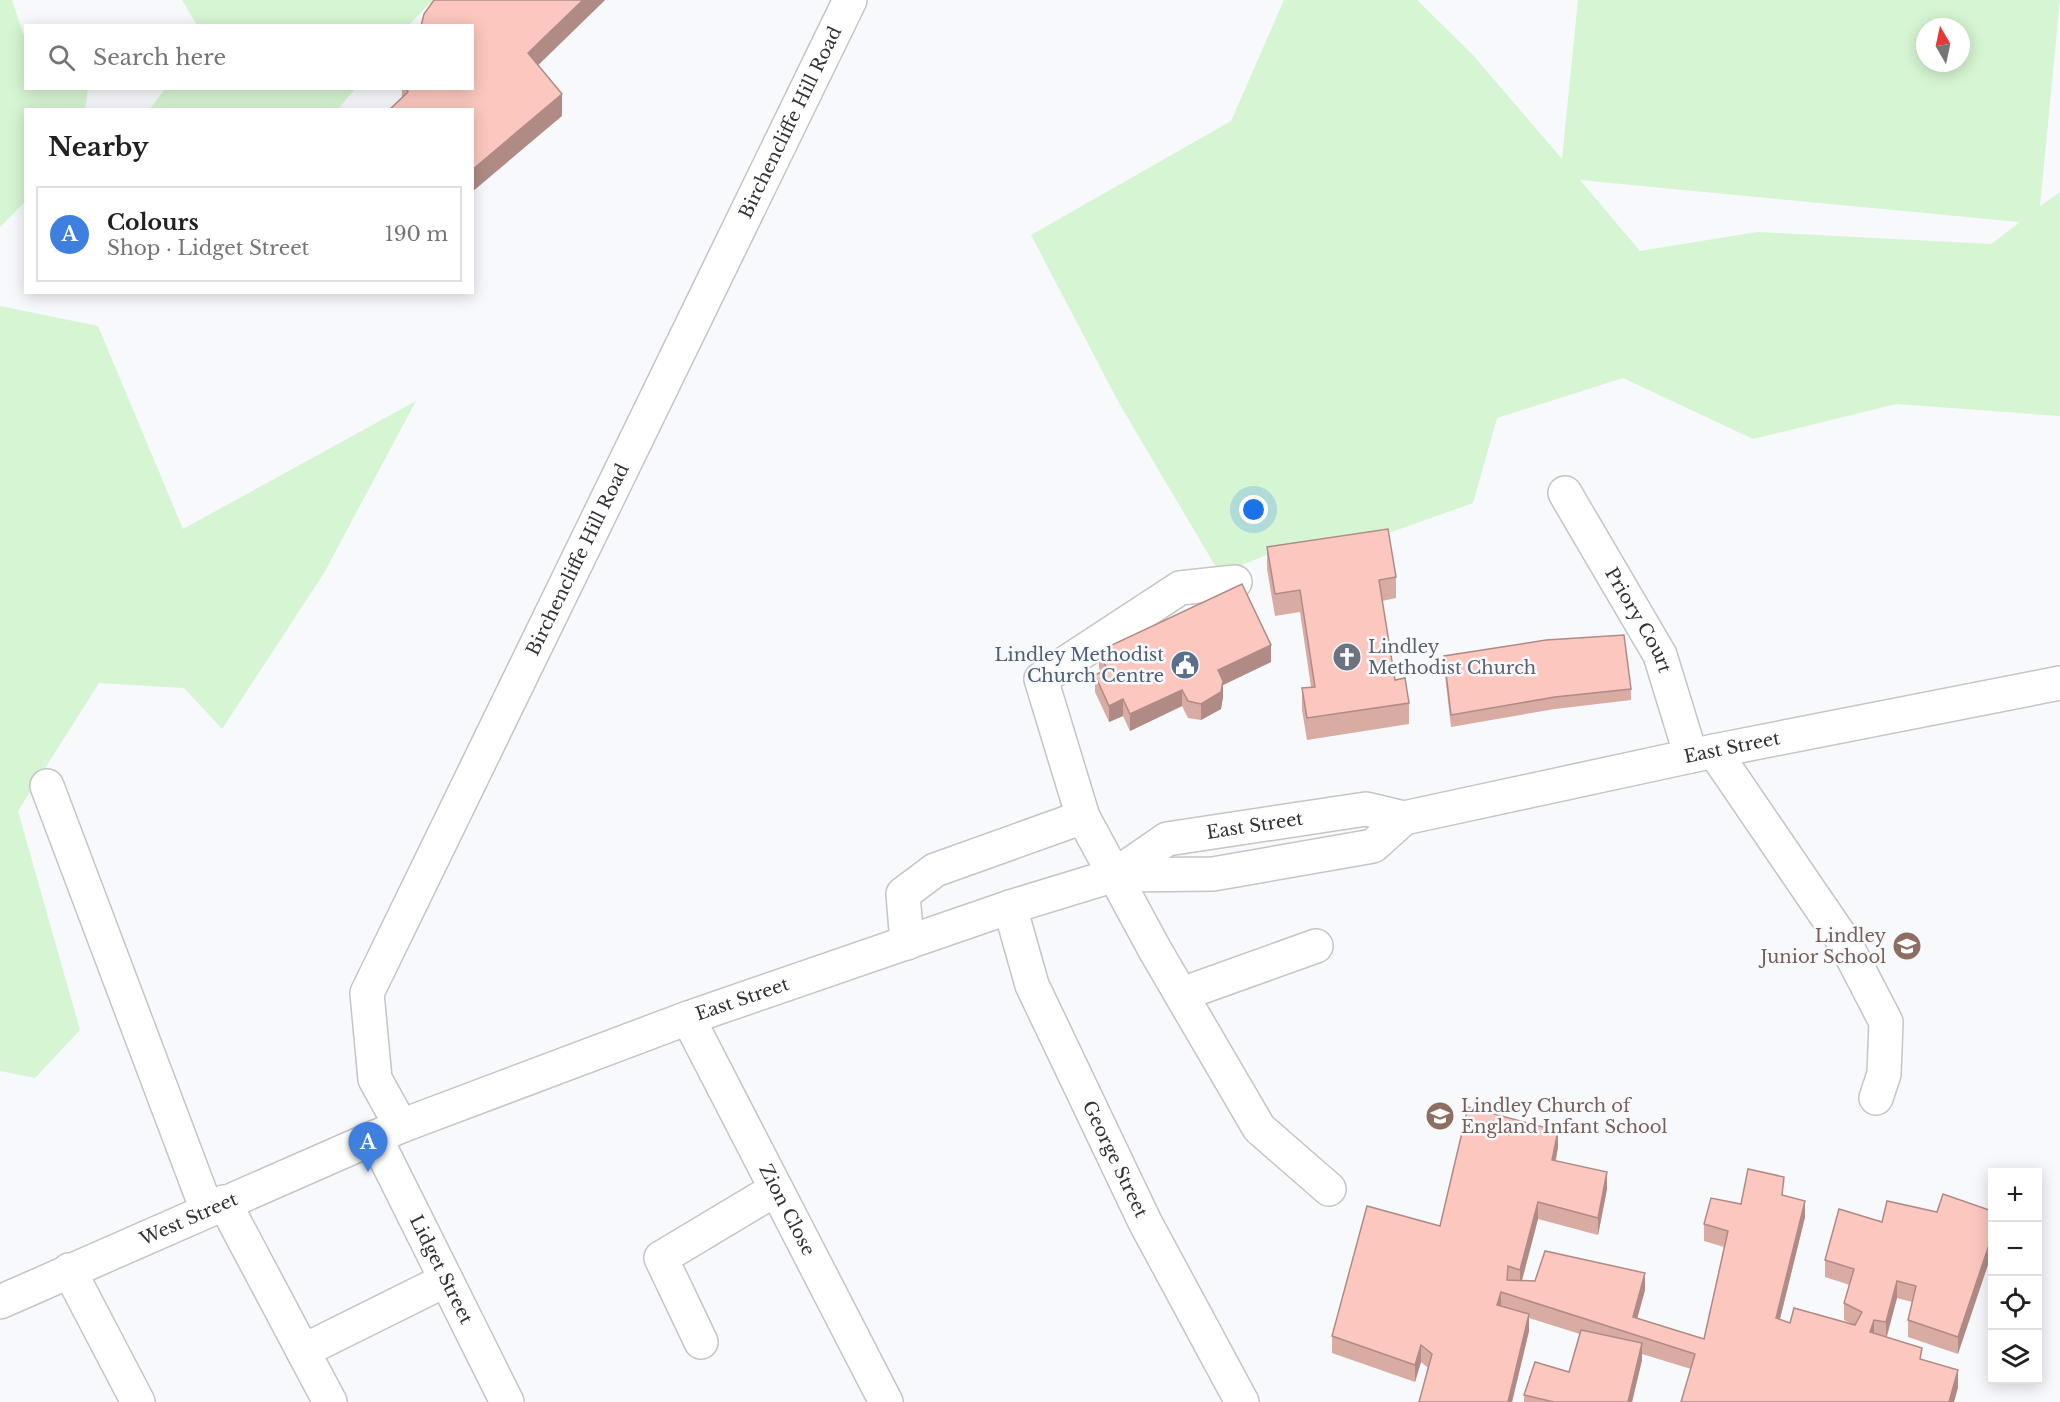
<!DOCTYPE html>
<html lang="en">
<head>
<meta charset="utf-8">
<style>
	:root { --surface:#fff; --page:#f2f2f2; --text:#202124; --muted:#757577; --line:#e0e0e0; --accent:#a36629 }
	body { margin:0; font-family:"Libre Baskerville",serif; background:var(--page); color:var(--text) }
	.controls { position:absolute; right:18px; bottom:18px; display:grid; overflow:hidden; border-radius:0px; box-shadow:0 3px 15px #0003 }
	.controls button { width:54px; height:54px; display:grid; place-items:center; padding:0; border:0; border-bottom:2px solid var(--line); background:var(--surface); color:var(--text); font:30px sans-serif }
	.compass { position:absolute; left:1916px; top:18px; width:54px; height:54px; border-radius:50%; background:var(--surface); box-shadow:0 3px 15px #0003; rotate:351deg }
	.you { position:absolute; left:1254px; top:510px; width:21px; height:21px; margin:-15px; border:4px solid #fff; border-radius:50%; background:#1a73e8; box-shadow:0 0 0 9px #1a73e833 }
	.badge { display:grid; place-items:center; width:39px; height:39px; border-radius:50%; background:var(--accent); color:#fff; font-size:20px; font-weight:700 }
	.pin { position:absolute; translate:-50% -50px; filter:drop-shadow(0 2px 3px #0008) }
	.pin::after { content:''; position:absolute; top:32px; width:21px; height:18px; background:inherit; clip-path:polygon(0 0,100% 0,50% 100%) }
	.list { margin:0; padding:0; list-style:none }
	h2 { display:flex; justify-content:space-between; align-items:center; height:78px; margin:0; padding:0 24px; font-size:26px }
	h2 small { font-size:20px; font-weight:400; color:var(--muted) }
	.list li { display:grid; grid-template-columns:39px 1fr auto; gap:18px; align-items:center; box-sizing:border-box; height:96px; margin:0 12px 12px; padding:0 12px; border:2px solid var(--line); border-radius:0px }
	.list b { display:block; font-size:22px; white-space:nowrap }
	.list p { margin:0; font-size:20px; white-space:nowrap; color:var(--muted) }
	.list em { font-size:20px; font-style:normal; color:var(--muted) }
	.icon { flex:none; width:33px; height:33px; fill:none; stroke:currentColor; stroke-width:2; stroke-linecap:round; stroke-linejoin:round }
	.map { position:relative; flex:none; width:2060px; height:1402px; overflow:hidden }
	.search { position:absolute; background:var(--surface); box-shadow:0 3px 15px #0003; left:24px; top:24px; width:450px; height:66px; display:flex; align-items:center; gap:15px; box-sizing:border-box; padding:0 21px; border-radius:0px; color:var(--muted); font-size:22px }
	.panel { position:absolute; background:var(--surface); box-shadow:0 3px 15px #0003; left:24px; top:108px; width:450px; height:186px; border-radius:0px }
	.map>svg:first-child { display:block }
</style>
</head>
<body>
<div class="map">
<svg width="2060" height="1402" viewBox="0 0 2060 1402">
	<rect width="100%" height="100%" fill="#f7f9fc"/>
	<g fill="#d6f5d2" fill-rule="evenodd">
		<path d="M0,0H12L25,39L26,88L88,89L85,109L26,110L25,202L0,227Z"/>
		<path d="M182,0H433L408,26L197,25Z"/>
		<path d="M1284,0H1417L1473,55L1562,159L1578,0H2060L2040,206L2060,192V416L1896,404L1753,439L1623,378L1497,418L1473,503L1383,535L1279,550L1220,574L1119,403L1031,235L1231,121ZM1925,27H1961V63H1925ZM1580,180L2019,222V223L1991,244L1757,232L1640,251Z"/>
		<path d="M165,89V88L355,89L338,109H150Z"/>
		<path d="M0,306L98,326L183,529L416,401L324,573L222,729L184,688L99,683L18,811L80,1030L35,1078L0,1071Z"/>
	</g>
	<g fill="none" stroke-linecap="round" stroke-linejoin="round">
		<g stroke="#c3c5c7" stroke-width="36">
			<g id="minor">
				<path id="s1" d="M1565,493L1660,655L1691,756"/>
				<path d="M1714,751L1845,943L1886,1022L1884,1074L1876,1098"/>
				<path d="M47,786L207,1210"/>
				<path d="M1083,817L1041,679L1180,588L1235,582"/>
				<path id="s2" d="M1115,875L1167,839L1366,809L1404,818L1714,751L2060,683"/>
				<path id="s3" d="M1010,907L1032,985L1145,1222L1242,1402"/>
				<path d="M907,943L903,894L935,870L1083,817L1155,950L1259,1128L1329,1189"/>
				<path d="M1182,994L1316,946"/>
				<path id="s4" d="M688,1018L886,1402"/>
				<path id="s5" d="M401,1126L375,1079L367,993L850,0"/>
				<path id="s6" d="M375,1137L507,1402"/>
				<path d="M224,1202L330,1402"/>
				<path d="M69,1270L138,1402"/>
				<path id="s7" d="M0,1302L401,1126L688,1018L1010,907L1115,875L1213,874L1373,846L1404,818"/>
				<path d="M701,1342L661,1258L776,1189"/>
				<path d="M303,1351L446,1280"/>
			</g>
		</g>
		<use href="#minor" stroke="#fff" stroke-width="33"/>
	</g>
	<g fill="#d8aba3">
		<path d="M605,0L538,65L562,116L402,98V88H472Z"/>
		<path d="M1267,547L1396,577V598L1382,601L1395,680L1409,703V724L1307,740L1302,710V688L1311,687L1300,612L1275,616L1267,569Z"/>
		<path d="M1099,651L1271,662L1223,685V697L1221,709L1201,720L1188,718L1182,706L1130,731L1123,716L1109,722L1095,692V675L1101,672L1099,668Z"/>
		<path d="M1444,656L1631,689V700L1555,709L1451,727L1444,667Z"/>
		<path d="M1558,1147L1556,1161L1607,1189L1598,1235L1538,1219L1522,1281L1645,1290L1637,1318L1704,1339L1724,1247L1704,1241V1224L1741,1204L1784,1195L1805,1217L1780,1319L1790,1323L1854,1325L1844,1320V1303L1850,1285L1825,1277V1260L1882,1222L1937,1212L1992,1211L1958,1354L1908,1337V1320L1912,1302L1897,1298L1887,1337L1922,1360L1958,1387L1954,1402H1681L1691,1369L1642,1354V1360L1632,1402H1524V1395L1569,1372L1580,1334L1529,1318V1331L1512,1402H1419L1428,1368L1421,1362L1415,1382L1332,1353V1336L1440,1226Z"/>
	</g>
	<g fill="#b08b85">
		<path d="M583,0H605L528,75V53Z"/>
		<path d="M562,94V116L472,192V170Z"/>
		<path d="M1271,645V662L1223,685V697L1221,709L1201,720V704L1218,670Z"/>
		<path d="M1182,690V706L1130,731V714Z"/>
		<path d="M1123,699V716L1109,722V706Z"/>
		<path d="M1558,1131V1147L1552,1177V1160Z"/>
		<path d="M1607,1172V1189L1598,1235V1218Z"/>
		<path d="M1805,1201V1217L1776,1335V1318Z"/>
		<path d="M1538,1202V1219L1520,1287V1270Z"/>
		<path d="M1992,1236V1253L1958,1354V1337Z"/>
		<path d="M1645,1273V1290L1633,1334V1317Z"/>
		<path d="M1897,1281V1298L1886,1338V1322Z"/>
		<path d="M1501,1292V1309L1497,1305Z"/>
		<path d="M1529,1314V1331L1512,1402H1508Z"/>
		<path d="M1874,1320V1337L1870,1332Z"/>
		<path d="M1642,1343V1360L1632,1402H1628Z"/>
		<path d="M1421,1345V1362L1415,1382V1365Z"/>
		<path d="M1958,1370V1387L1954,1402H1949Z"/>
	</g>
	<g fill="#fbc7be" stroke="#b08b85" stroke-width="1.5">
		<path d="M434,0H583L528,53L562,94L472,170V110H389L408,92L407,88H472V26H421L424,14Z"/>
		<path d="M1388,529L1396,577L1379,580L1395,680L1405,678L1409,703L1307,718L1302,688L1315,687L1300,590L1275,594L1267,547Z"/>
		<path d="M1242,584L1271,645L1218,670L1223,681L1221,692L1201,704L1188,701L1182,690L1130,714L1123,699L1109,706L1095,675L1107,669L1099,651Z"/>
		<path d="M1624,635L1631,689L1555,697L1451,715L1444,656L1546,640Z"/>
		<path d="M1468,1107L1558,1131L1552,1160L1607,1172L1598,1218L1538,1202L1520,1270L1508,1266L1507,1280L1535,1281L1545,1251L1645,1273L1633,1317L1704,1339L1728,1231L1704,1224L1711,1198L1741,1204L1748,1169L1784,1177L1782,1195L1805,1201L1776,1318L1790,1323L1794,1308L1855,1325L1862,1312L1844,1303L1854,1269L1825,1260L1839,1209L1882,1222L1887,1201L1937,1212L1943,1194L1992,1211V1236L1958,1337L1908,1320L1916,1286L1897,1281L1886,1322L1874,1320L1870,1332L1922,1348L1920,1359L1958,1370L1949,1402H1681L1695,1354L1501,1292L1497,1305L1529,1314L1508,1402H1419L1432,1354L1421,1345L1415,1365L1332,1336L1367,1206L1440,1226Z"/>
		<path d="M1581,1330L1642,1343L1628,1402H1554L1524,1395L1535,1362L1569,1372Z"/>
	</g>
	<defs>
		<g id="church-disc" transform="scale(1.5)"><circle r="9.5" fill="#6b7280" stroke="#f7f9fc"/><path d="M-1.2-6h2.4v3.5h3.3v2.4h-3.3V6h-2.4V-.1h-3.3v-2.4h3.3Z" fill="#fff"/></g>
		<g id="civic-disc" transform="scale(1.5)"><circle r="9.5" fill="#5c6f8a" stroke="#f7f9fc"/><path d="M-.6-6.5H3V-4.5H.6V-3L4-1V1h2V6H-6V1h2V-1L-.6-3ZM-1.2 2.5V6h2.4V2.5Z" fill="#fff"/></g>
		<g id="school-disc" transform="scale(1.5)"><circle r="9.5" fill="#8d6e63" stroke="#f7f9fc"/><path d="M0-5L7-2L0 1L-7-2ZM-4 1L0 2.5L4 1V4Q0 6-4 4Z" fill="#fff"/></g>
	</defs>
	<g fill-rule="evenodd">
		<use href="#church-disc" x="1347" y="657"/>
		<use href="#civic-disc" x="1185" y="665"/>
		<use href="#school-disc" x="1907" y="946"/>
		<use href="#school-disc" x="1440" y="1116"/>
	</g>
	<g text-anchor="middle" stroke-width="5" stroke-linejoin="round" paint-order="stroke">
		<g font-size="18" fill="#333334" stroke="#f7f9fc">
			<text dy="6" stroke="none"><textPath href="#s5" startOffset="1108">Birchencliffe Hill Road</textPath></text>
			<text dy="6" stroke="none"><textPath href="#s5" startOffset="622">Birchencliffe Hill Road</textPath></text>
			<text dy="6" stroke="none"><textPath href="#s1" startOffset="147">Priory Court</textPath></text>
			<text dy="6" stroke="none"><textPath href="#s2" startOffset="639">East Street</textPath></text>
			<text dy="6" stroke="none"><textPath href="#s2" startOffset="152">East Street</textPath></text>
			<text dy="6" stroke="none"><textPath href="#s7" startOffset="802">East Street</textPath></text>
			<text dy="6" stroke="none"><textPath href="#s3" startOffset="274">George Street</textPath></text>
			<text dy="6" stroke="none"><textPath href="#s4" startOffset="216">Zion Close</textPath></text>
			<text dy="6" stroke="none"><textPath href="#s7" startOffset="206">West Street</textPath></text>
			<text dy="6" stroke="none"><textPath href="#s6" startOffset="148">Lidget Street</textPath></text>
		</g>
		<g font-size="18" fill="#5b616d" stroke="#f7f9fc" text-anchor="start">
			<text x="1368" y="653">Lindley<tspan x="1368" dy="21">Methodist Church</tspan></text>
		</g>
		<g font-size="18" fill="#4e5e75" stroke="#f7f9fc" text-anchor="end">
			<text x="1164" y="661">Lindley Methodist<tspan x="1164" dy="21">Church Centre</tspan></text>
		</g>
		<g font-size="18" fill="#785e54" stroke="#f7f9fc" text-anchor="end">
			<text x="1886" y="942">Lindley<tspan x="1886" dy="21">Junior School</tspan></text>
			<text x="1461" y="1112" text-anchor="start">Lindley Church of<tspan x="1461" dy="21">England Infant School</tspan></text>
		</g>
	</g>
</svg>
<div class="controls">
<button>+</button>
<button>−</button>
<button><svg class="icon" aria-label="locate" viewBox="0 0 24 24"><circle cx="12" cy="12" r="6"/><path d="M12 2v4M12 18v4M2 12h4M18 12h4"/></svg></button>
<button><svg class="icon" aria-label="layers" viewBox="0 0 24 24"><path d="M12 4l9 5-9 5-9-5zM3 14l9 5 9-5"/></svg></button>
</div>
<svg class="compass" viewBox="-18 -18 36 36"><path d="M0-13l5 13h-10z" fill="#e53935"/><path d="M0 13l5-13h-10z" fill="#757577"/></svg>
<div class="you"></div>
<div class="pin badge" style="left:368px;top:1172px;background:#3f7fe0">A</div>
<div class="search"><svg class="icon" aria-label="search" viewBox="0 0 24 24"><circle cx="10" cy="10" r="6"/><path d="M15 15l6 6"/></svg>Search here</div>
<section class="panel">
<h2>Nearby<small></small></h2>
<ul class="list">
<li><span class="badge" style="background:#3f7fe0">A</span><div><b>Colours</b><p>Shop · Lidget Street</p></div><em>190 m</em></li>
</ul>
</section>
</div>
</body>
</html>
